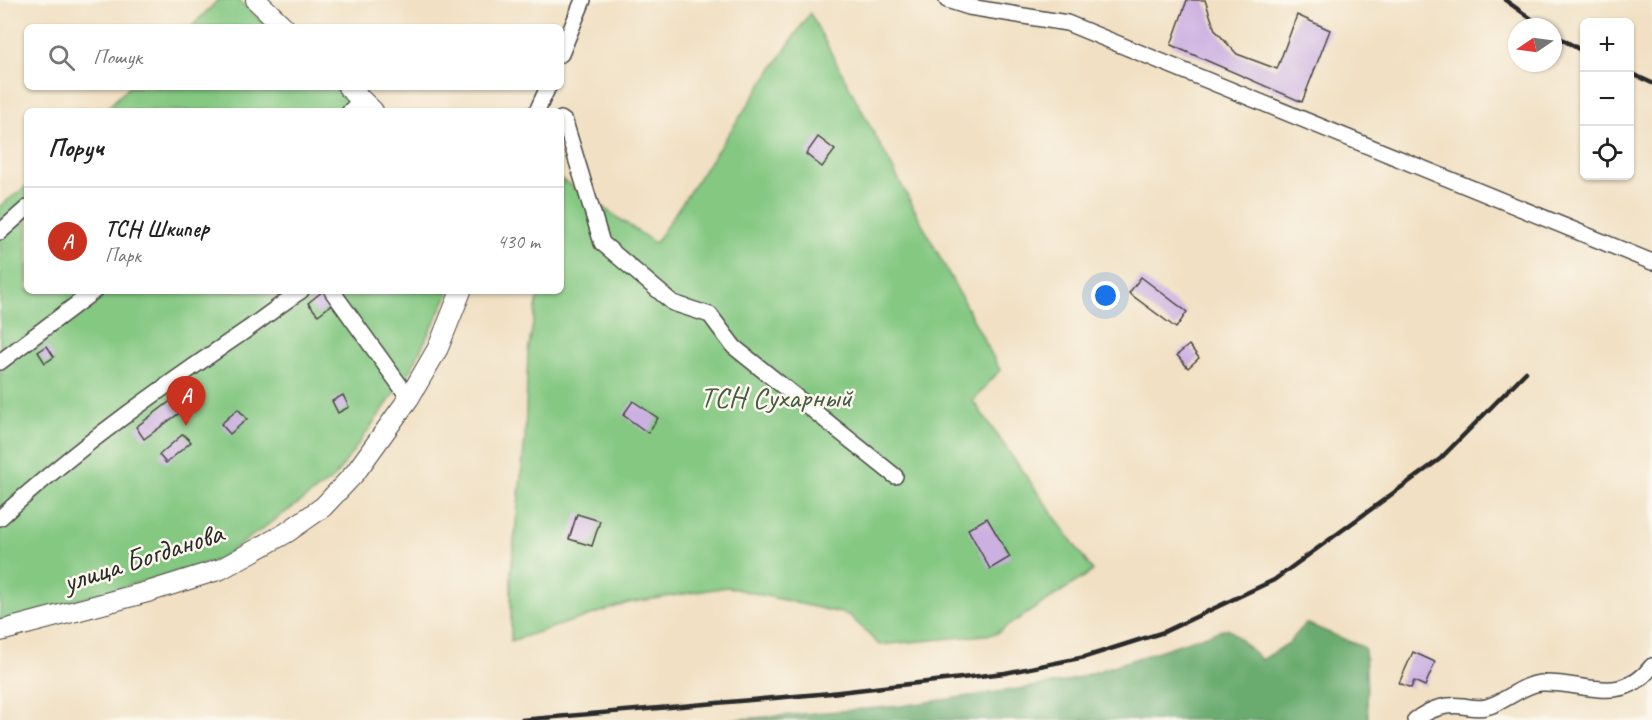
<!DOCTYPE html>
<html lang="uk">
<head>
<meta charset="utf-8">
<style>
	:root { --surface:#fff; --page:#f6f6f6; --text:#222; --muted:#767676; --line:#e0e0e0; --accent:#c8321e }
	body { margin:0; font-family:Caveat,sans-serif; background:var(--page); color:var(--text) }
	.controls { position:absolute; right:18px; top:18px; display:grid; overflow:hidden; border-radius:9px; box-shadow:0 2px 4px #0004 }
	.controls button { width:54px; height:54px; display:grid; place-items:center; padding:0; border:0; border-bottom:2px solid var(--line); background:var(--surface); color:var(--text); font:30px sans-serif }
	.compass { position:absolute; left:1508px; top:18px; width:54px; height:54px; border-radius:50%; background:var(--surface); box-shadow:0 2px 4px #0004; rotate:257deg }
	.you { position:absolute; left:1106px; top:296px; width:21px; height:21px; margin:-15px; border:4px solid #fff; border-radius:50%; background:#1a73e8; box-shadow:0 0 0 9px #1a73e833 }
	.badge { display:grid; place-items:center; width:39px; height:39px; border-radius:50%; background:var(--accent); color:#fff; font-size:20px; font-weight:700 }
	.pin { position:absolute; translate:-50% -50px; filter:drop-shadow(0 2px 3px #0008) }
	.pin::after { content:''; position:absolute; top:32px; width:21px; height:18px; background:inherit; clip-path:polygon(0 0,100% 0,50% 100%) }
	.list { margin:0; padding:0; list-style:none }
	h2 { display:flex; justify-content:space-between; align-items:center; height:78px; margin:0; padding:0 24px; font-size:26px }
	h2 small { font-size:20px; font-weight:400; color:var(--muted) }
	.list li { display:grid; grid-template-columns:39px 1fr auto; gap:18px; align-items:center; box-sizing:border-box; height:108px; padding:0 24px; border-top:2px solid var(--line) }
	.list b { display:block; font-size:22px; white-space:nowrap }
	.list p { margin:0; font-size:20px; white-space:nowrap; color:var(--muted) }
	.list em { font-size:20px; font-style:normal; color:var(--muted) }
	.icon { flex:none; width:33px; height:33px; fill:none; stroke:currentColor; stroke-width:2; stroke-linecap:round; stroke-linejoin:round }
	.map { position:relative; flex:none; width:1652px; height:720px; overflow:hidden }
	.search { position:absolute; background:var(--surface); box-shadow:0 2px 4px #0004; left:24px; top:24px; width:540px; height:66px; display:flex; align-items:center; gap:15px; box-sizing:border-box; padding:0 21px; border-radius:9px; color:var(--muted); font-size:22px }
	.panel { position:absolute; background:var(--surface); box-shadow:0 2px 4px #0004; left:24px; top:108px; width:540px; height:186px; border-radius:9px }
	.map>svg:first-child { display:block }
</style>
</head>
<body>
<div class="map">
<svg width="1652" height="720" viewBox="0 0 1652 720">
	<rect width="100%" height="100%" fill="#fbf7ec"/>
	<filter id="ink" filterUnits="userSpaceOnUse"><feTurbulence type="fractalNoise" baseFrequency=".0167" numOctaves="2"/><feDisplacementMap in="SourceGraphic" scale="12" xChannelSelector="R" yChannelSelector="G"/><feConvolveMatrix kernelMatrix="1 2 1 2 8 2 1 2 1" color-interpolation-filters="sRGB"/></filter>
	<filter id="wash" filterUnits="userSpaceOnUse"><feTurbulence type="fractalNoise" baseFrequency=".008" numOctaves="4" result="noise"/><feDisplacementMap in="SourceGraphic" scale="24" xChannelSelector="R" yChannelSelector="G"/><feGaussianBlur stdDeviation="1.35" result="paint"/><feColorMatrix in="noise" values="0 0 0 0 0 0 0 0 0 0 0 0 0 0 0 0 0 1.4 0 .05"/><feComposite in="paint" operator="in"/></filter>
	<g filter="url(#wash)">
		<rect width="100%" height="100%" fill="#f1e0c3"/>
		<g fill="#84c882" stroke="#587a56" stroke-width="1.5">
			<path d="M218,0H238L268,27H191Z"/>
			<path d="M810,13L1000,370L973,401L1093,571L995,634L879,645L849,615L727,587L628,603L511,641V571L525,439L528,351L539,291H561V179L655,243Z"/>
			<path d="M129,87H333L360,111H104Z"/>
			<path d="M27,186V291H450L409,373L334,478L218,560L0,622V206Z"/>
		</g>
		<path fill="#6bac70" stroke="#4b6c4e" stroke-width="1.5" d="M1306,623L1365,648L1368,720H729L901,706L1065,682L1228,628L1262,660L1289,643Z"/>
		<g id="blocks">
			<g fill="#ccb0e1">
				<path d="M1187,0H1205L1215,30L1237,54L1277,69L1297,15L1330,30L1302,102L1171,45Z"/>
				<path d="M818,137L835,150L822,167L806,154Z"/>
				<path d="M1141,277L1187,312L1176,328L1129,293Z"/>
				<path d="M323,291L334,303L318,315L308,303Z"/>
				<path d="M1189,345L1199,358L1188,368L1177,355Z"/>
				<path d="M47,346L54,357L45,363L38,352Z"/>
				<path d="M180,394L189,406L144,439L136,427Z"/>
				<path d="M343,395L349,407L338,413L332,401Z"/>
				<path d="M633,401L658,418L648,433L623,415Z"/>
				<path d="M238,409L247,419L230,434L221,424Z"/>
				<path d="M183,434L191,442L166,463L159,455Z"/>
				<path d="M577,514L600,521L592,546L569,539Z"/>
				<path d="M987,518L1010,557L990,569L968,529Z"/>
				<path d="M1413,652L1435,662L1425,686L1414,681L1411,688L1399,683Z"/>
			</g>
		</g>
	</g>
	<g filter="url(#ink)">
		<use href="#blocks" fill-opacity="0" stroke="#494642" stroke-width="1.5"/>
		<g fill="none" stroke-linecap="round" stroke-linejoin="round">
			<g stroke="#494642" stroke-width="18">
				<g id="minor">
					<path d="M947,0L969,7L1067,23L1652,262"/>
					<path d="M561,54L583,0"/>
					<path d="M350,111L361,100"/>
					<path d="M537,111L548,87"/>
					<path d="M561,119L565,122L602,243L673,303L710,315L734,347L895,476"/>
					<path d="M0,232L27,208"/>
					<path d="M332,291L409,398"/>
					<path d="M0,362L94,291"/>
					<path d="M0,518C76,448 160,389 245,331C264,318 282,303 301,291"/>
					<path d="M1415,720C1430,709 1444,704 1463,706C1470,707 1478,709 1486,707C1504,703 1523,684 1541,683C1584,681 1621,707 1652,666"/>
				</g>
			</g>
			<g stroke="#494642" stroke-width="22">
				<g id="major">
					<path d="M256,0L284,27"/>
					<path d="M348,87L373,111"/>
					<path d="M0,631L151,591L221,569L286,533L323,507L355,473L409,398L438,348L461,291"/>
				</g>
			</g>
			<use href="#minor" stroke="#fff" stroke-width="15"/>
			<use href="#major" stroke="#fff" stroke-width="20"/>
			<g stroke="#2b2b2b" stroke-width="4.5">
				<path d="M1505,0L1543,27"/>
				<path d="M1553,34L1584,52"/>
				<path d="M1630,73L1652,83"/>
				<path d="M521,720L831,693L1005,673L1085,657L1164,632L1274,580L1440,459L1526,372"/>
			</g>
		</g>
	</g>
	<g text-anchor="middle" stroke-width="5" stroke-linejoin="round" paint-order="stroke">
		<g font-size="30" fill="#465a45" stroke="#fbf7ec">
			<text x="776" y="407">ТСН Сухарный</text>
		</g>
		<g font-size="30" fill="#2b2b2b" stroke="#fbf7ec">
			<text transform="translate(143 557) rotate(-18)" y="10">улица Богданова</text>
		</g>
	</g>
</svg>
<div class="controls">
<button>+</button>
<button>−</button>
<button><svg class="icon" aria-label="locate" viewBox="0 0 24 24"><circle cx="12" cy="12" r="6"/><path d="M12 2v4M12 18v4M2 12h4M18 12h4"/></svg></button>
</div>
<svg class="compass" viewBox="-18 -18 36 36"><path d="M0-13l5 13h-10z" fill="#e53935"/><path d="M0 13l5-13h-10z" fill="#767676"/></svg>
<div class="you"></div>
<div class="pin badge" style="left:186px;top:426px">A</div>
<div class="search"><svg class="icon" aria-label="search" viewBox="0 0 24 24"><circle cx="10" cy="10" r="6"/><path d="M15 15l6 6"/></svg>Пошук</div>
<section class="panel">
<h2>Поруч<small></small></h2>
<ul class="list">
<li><span class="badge">A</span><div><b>ТСН Шкипер</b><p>Парк</p></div><em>430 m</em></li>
</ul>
</section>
</div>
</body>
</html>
